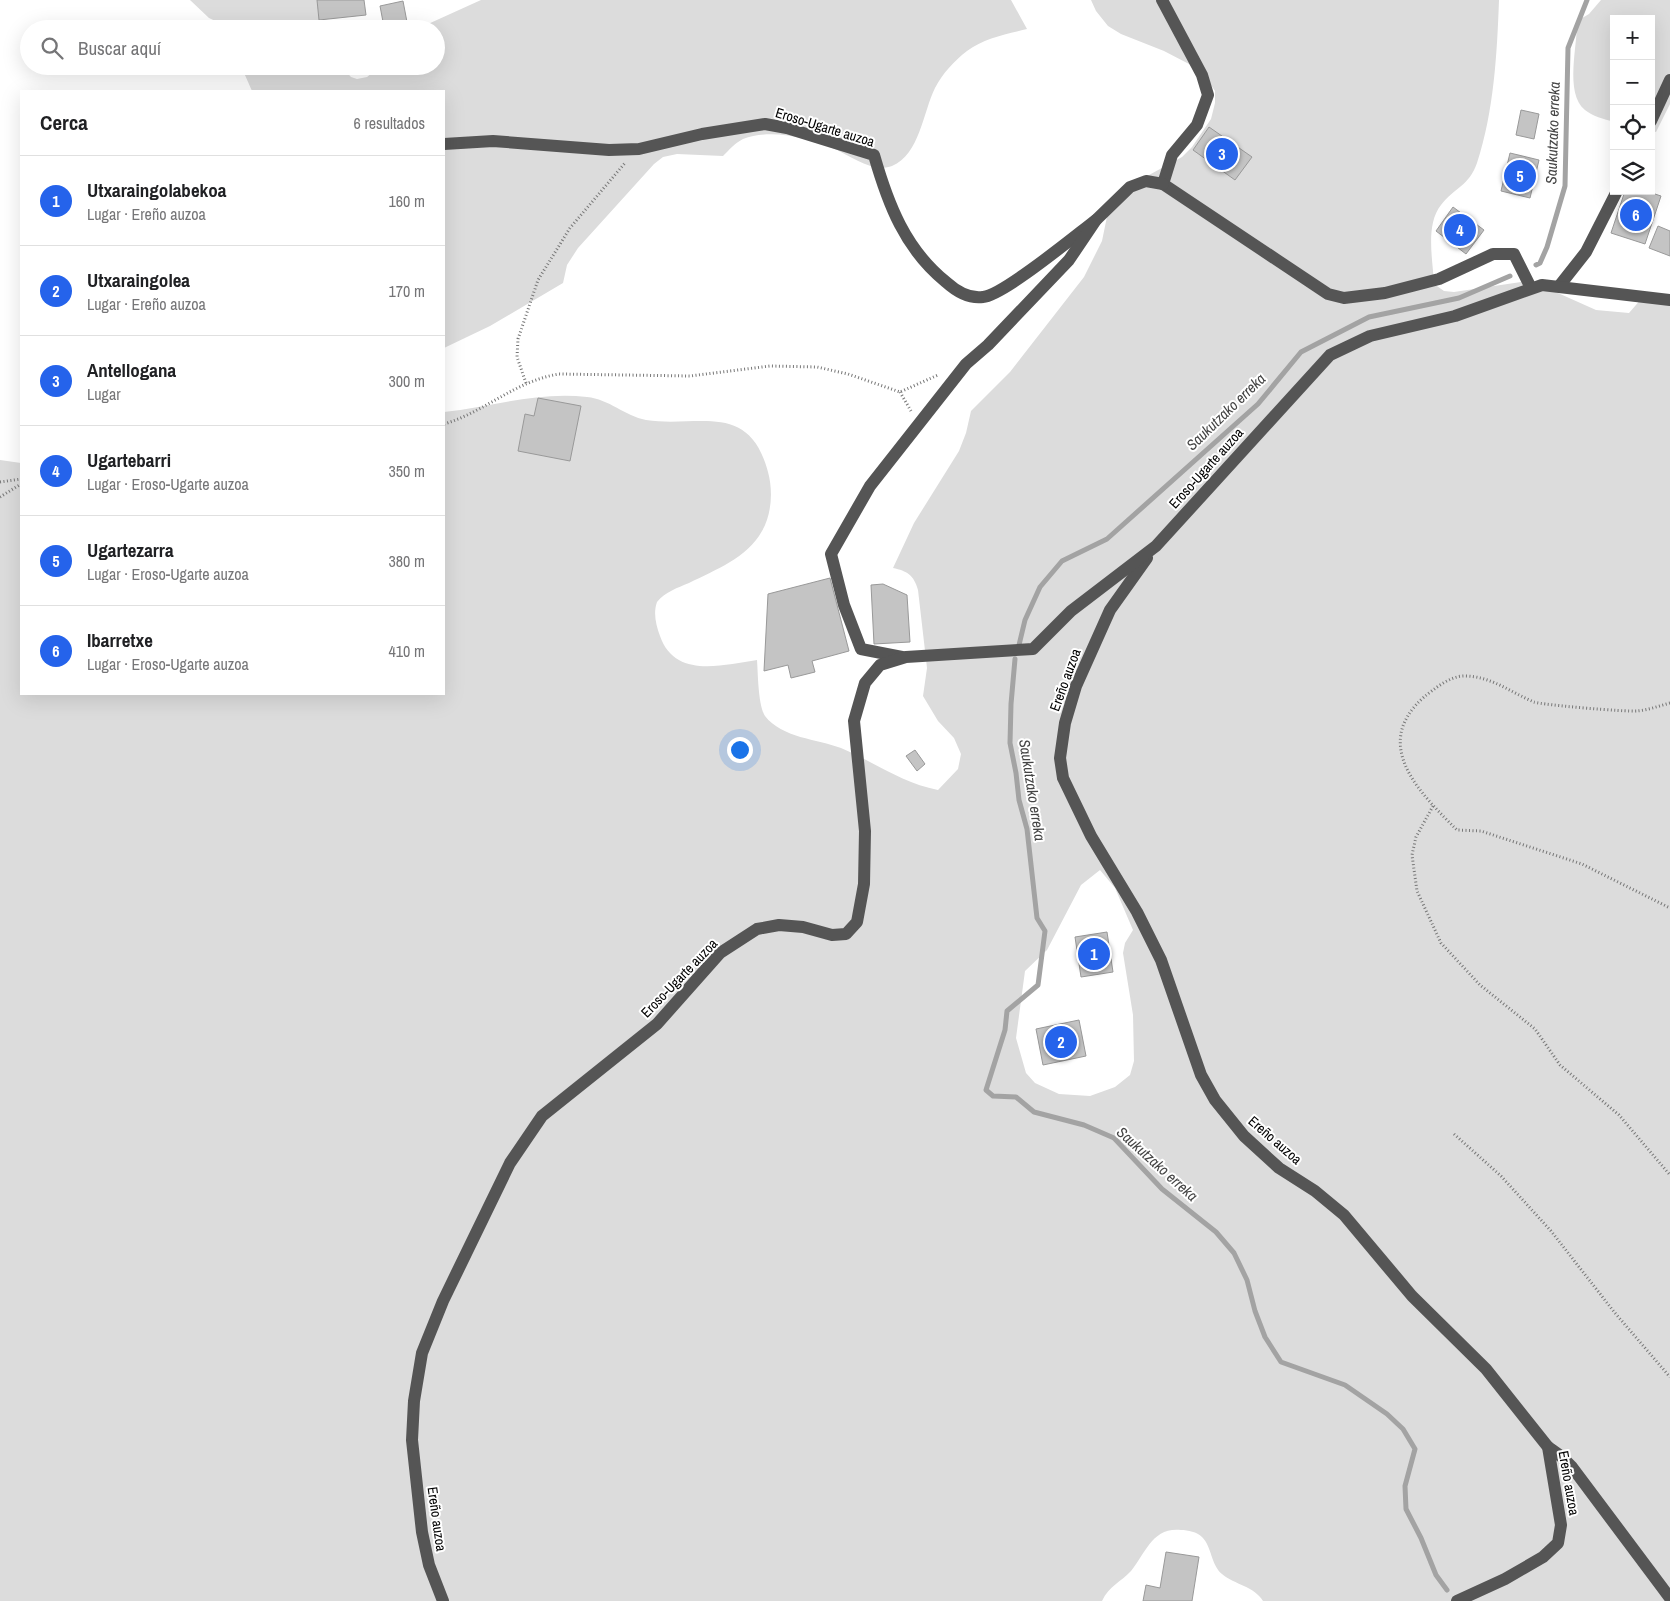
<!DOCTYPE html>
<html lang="es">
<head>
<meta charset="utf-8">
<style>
	:root { --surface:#fff; --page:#f6f6f6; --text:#202124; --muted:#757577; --line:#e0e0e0; --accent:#2563eb }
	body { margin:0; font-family:"Archivo Narrow",sans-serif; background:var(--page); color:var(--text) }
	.controls { position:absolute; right:15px; top:15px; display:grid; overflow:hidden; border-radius:0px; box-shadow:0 5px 20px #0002 }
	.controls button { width:45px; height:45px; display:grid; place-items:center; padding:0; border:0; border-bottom:1px solid var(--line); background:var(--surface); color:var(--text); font:25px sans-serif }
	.you { position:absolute; left:739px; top:749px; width:18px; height:18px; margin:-12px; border:4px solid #fff; border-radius:50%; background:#1a73e8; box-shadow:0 0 0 8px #1a73e833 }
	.badge { display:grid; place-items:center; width:32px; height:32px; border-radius:50%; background:var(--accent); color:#fff; font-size:16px; font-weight:700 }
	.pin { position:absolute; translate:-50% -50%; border:2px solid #fff; box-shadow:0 1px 5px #0006 }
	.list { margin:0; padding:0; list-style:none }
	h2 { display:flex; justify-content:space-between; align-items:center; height:65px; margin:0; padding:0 20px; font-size:21px }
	h2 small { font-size:16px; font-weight:400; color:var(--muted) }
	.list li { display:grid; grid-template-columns:32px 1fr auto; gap:15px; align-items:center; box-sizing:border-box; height:90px; padding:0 20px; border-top:1px solid var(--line) }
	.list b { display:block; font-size:19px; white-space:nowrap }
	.list p { margin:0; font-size:16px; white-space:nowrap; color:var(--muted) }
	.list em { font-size:16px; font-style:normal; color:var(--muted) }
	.icon { flex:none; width:28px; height:28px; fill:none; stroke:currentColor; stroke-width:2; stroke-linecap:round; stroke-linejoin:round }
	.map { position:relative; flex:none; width:1670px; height:1601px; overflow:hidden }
	.search { position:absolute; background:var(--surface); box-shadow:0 5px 20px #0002; left:20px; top:20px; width:425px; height:55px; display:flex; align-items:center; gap:12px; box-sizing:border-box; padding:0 18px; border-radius:28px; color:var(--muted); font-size:19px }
	.panel { position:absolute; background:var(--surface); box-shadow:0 5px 20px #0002; left:20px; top:90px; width:425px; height:605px; border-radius:0px }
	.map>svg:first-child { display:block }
</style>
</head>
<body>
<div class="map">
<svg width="1670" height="1601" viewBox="0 0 1670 1601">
	<rect width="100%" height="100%" fill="#fff"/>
	<g fill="#dcdcdc" fill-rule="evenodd">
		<path d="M190,0H319V20L322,29H226V26L209,18Z"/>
		<path d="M481,0H1011L1027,29C1007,34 984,38 967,51C954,61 943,73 935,88C923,112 920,154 892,166C873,173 852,157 835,149C809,138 771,128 743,139C735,143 729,150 723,156L677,154L663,157L654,164L578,248L567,265L563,283L490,326L444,348V91H252L241,66H341L351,77L357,79L367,77L381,66H436V29H417Z"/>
		<path d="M1091,0H1499C1497,54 1494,111 1477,163C1469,186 1454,188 1441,205C1425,225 1433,261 1434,284L1444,291L1454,292L1527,281L1540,285L1596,310L1629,313L1642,298L1670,295V1601H1263C1254,1586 1235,1585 1222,1574C1211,1565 1212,1547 1202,1537C1197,1532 1188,1530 1181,1530C1152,1527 1146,1553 1131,1571C1121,1582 1109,1586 1102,1601H0V460L21,463V694H444V412C490,407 539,391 587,397C609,399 625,416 646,420C698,428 749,400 768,472C773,490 772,514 762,531C747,558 715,570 689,583C677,588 665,592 657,602C653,613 656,625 660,636C675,679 722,665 757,660C758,673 758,705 765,716C782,738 817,739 841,748C874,762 902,783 938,790L958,769L961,754L954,738L938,721L923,696L927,668L918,590C914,575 907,571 893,568L914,523L959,451L966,433L971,411L1010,372L1084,277L1102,241L1110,202L1127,187L1182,157L1192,147L1211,119L1215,103V91L1206,78L1189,64L1164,51L1121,34L1108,26L1096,11ZM1100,870L1115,888L1133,930L1125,943L1123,953L1133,1015L1134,1061L1130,1075L1115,1087L1090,1096L1059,1094L1035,1083L1026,1073L1016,1038L1025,971L1047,950L1081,885Z"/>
		<path d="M1601,0H1670V104L1656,132L1651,131V19H1614V122C1604,119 1592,116 1585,110C1564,93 1578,44 1577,21L1589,14Z"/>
	</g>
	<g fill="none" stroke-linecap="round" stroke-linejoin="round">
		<g stroke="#a3a3a3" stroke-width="5">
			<path d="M1536,265L1540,263L1547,247L1565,186L1568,48L1587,0"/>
			<path d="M1019,645L1025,620L1040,587L1062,561L1107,539L1258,404L1301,352L1369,317L1459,298L1510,276"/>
			<path d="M1015,659L1011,704L1010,743L1016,773L1019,800L1027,829L1037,918L1045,931L1038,985L1007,1011L1005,1030L986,1090L993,1096L1016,1097L1034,1112L1084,1125L1114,1138L1162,1189L1216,1232L1234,1253L1247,1280L1255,1311L1265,1337L1281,1362L1345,1385L1387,1414L1403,1429L1415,1449L1405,1486L1406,1509L1421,1538L1436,1575L1447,1590"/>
		</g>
	</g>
	<g fill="#c4c4c4" stroke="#999">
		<path d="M317,0H364L366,15L319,20Z"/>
		<path d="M403,1L407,22L384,27L380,6Z"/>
		<path d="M1521,110L1539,114L1534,139L1516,135Z"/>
		<path d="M1209,127L1252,157L1235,180L1193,150Z"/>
		<path d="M1510,153L1539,160L1530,198L1501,191Z"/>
		<path d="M1625,191H1646L1661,196L1645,244L1611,233Z"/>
		<path d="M1453,207L1484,230L1466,254L1436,231Z"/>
		<path d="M1658,226L1670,231V256L1649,248Z"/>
		<path d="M538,398L581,406L570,461L518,451L525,414L534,416Z"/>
		<path d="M830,578L849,651L812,661L815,672L791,678L788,665L764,671L768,594Z"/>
		<path d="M883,584L907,595L910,642L874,644L871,585Z"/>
		<path d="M915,750L925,764L917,771L906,756Z"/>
		<path d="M1107,932L1113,972L1081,977L1075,937Z"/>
		<path d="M1079,1020L1086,1056L1043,1065L1036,1029Z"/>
		<path d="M1166,1552L1199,1557L1192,1601H1143L1146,1585L1160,1588Z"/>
	</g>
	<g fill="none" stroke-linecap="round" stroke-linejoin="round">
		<g stroke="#777" stroke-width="3" stroke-dasharray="1 2.5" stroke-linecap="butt">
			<path d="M526,383L517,357L518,339L538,280L570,228L625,163"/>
			<path d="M900,392L911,411"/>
			<path d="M444,424C485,412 515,381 559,374L690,376L770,366L817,367L848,374L900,392L938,375"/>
			<path d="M0,482L21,479"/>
			<path d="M0,497L21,484"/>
			<path d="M1670,703C1659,706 1648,710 1637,711C1627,712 1542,705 1534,702C1510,692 1491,676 1464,676C1450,676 1434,689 1424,697C1370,745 1420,793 1457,830L1481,831L1582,864L1670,908"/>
			<path d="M1433,806L1416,837L1412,855L1417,891L1441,943L1480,985L1535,1029L1560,1065L1619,1115L1670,1175"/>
			<path d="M1454,1134L1501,1176L1551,1231L1615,1313L1670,1377"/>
		</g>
		<g stroke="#555" stroke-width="12">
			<path d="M1162,0L1202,75L1208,95L1197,125L1172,155L1163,184L1328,294L1344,298L1385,293L1439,279L1493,254H1514L1531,288"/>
			<path d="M1651,121L1670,80"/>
			<path d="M444,144L493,141L609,150L639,149L702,134L765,124L787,128L874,155C888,204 905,249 946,282C956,291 969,299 983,297C1004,295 1076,235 1096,220"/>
			<path d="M1560,285L1586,252L1617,191"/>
			<path d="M1147,558L1110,610L1076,686L1065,723L1060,758L1063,778L1091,836L1137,912L1161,960L1201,1075L1215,1100L1244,1136L1279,1168L1315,1191L1344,1215L1412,1296L1486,1369L1548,1447L1561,1525L1558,1543L1543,1557L1505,1579L1457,1601"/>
			<path d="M902,657L861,649L844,605L831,554L870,486L966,364L988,345L1069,260L1096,220L1130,187L1146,181L1163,184"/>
			<path d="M1548,1447L1562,1457L1572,1467L1670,1598"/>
			<path d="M443,1601L429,1565L422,1532L412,1440L414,1401L422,1353L443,1301L510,1163L542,1116L657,1024L720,953L757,929L779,925L803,927L832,935L846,934L857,922L864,884L865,831L854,721L865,683L880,665L906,657L1033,649L1071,611L1156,546L1330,355L1370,336L1455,316L1542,285L1670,300"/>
		</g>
	</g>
	<g text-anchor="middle" stroke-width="4" stroke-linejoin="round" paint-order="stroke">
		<g font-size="14" fill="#000" stroke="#fff">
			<text transform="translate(825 127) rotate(17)" y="5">Eroso-Ugarte auzoa</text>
			<text transform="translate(1206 468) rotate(-48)" y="5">Eroso-Ugarte auzoa</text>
			<text transform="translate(1065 680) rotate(-70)" y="5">Ereño auzoa</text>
			<text transform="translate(679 978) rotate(-46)" y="5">Eroso-Ugarte auzoa</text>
			<text transform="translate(1275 1140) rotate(41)" y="5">Ereño auzoa</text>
			<text transform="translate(1569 1483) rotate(80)" y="5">Ereño auzoa</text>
			<text transform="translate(437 1519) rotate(82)" y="5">Ereño auzoa</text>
		</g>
		<g font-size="15" font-style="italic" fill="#444" stroke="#fff">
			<text transform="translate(1553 133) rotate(-88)" y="5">Saukutzako erreka</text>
			<text transform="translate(1226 412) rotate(-44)" y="5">Saukutzako erreka</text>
			<text transform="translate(1032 790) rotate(81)" y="5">Saukutzako erreka</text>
			<text transform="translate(1157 1164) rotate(42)" y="5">Saukutzako erreka</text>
		</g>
	</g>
</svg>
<div class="controls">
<button>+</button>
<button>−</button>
<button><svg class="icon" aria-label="locate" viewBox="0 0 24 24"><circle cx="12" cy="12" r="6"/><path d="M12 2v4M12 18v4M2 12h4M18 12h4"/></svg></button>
<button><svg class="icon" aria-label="layers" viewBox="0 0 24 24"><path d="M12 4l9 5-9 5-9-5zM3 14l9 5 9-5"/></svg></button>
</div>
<div class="you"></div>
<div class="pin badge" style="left:1094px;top:954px">1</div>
<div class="pin badge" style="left:1061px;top:1042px">2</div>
<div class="pin badge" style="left:1222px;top:154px">3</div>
<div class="pin badge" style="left:1460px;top:230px">4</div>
<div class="pin badge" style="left:1520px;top:176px">5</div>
<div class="pin badge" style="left:1636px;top:215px">6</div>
<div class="search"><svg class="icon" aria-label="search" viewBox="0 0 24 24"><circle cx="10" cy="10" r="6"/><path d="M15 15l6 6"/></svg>Buscar aquí</div>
<section class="panel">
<h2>Cerca<small>6 resultados</small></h2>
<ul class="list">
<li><span class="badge">1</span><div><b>Utxaraingolabekoa</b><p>Lugar · Ereño auzoa</p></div><em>160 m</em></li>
<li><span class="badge">2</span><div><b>Utxaraingolea</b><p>Lugar · Ereño auzoa</p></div><em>170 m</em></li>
<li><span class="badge">3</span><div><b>Antellogana</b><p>Lugar</p></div><em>300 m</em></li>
<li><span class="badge">4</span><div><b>Ugartebarri</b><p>Lugar · Eroso-Ugarte auzoa</p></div><em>350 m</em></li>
<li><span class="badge">5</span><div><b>Ugartezarra</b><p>Lugar · Eroso-Ugarte auzoa</p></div><em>380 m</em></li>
<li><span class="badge">6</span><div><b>Ibarretxe</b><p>Lugar · Eroso-Ugarte auzoa</p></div><em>410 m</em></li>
</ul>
</section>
</div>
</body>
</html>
